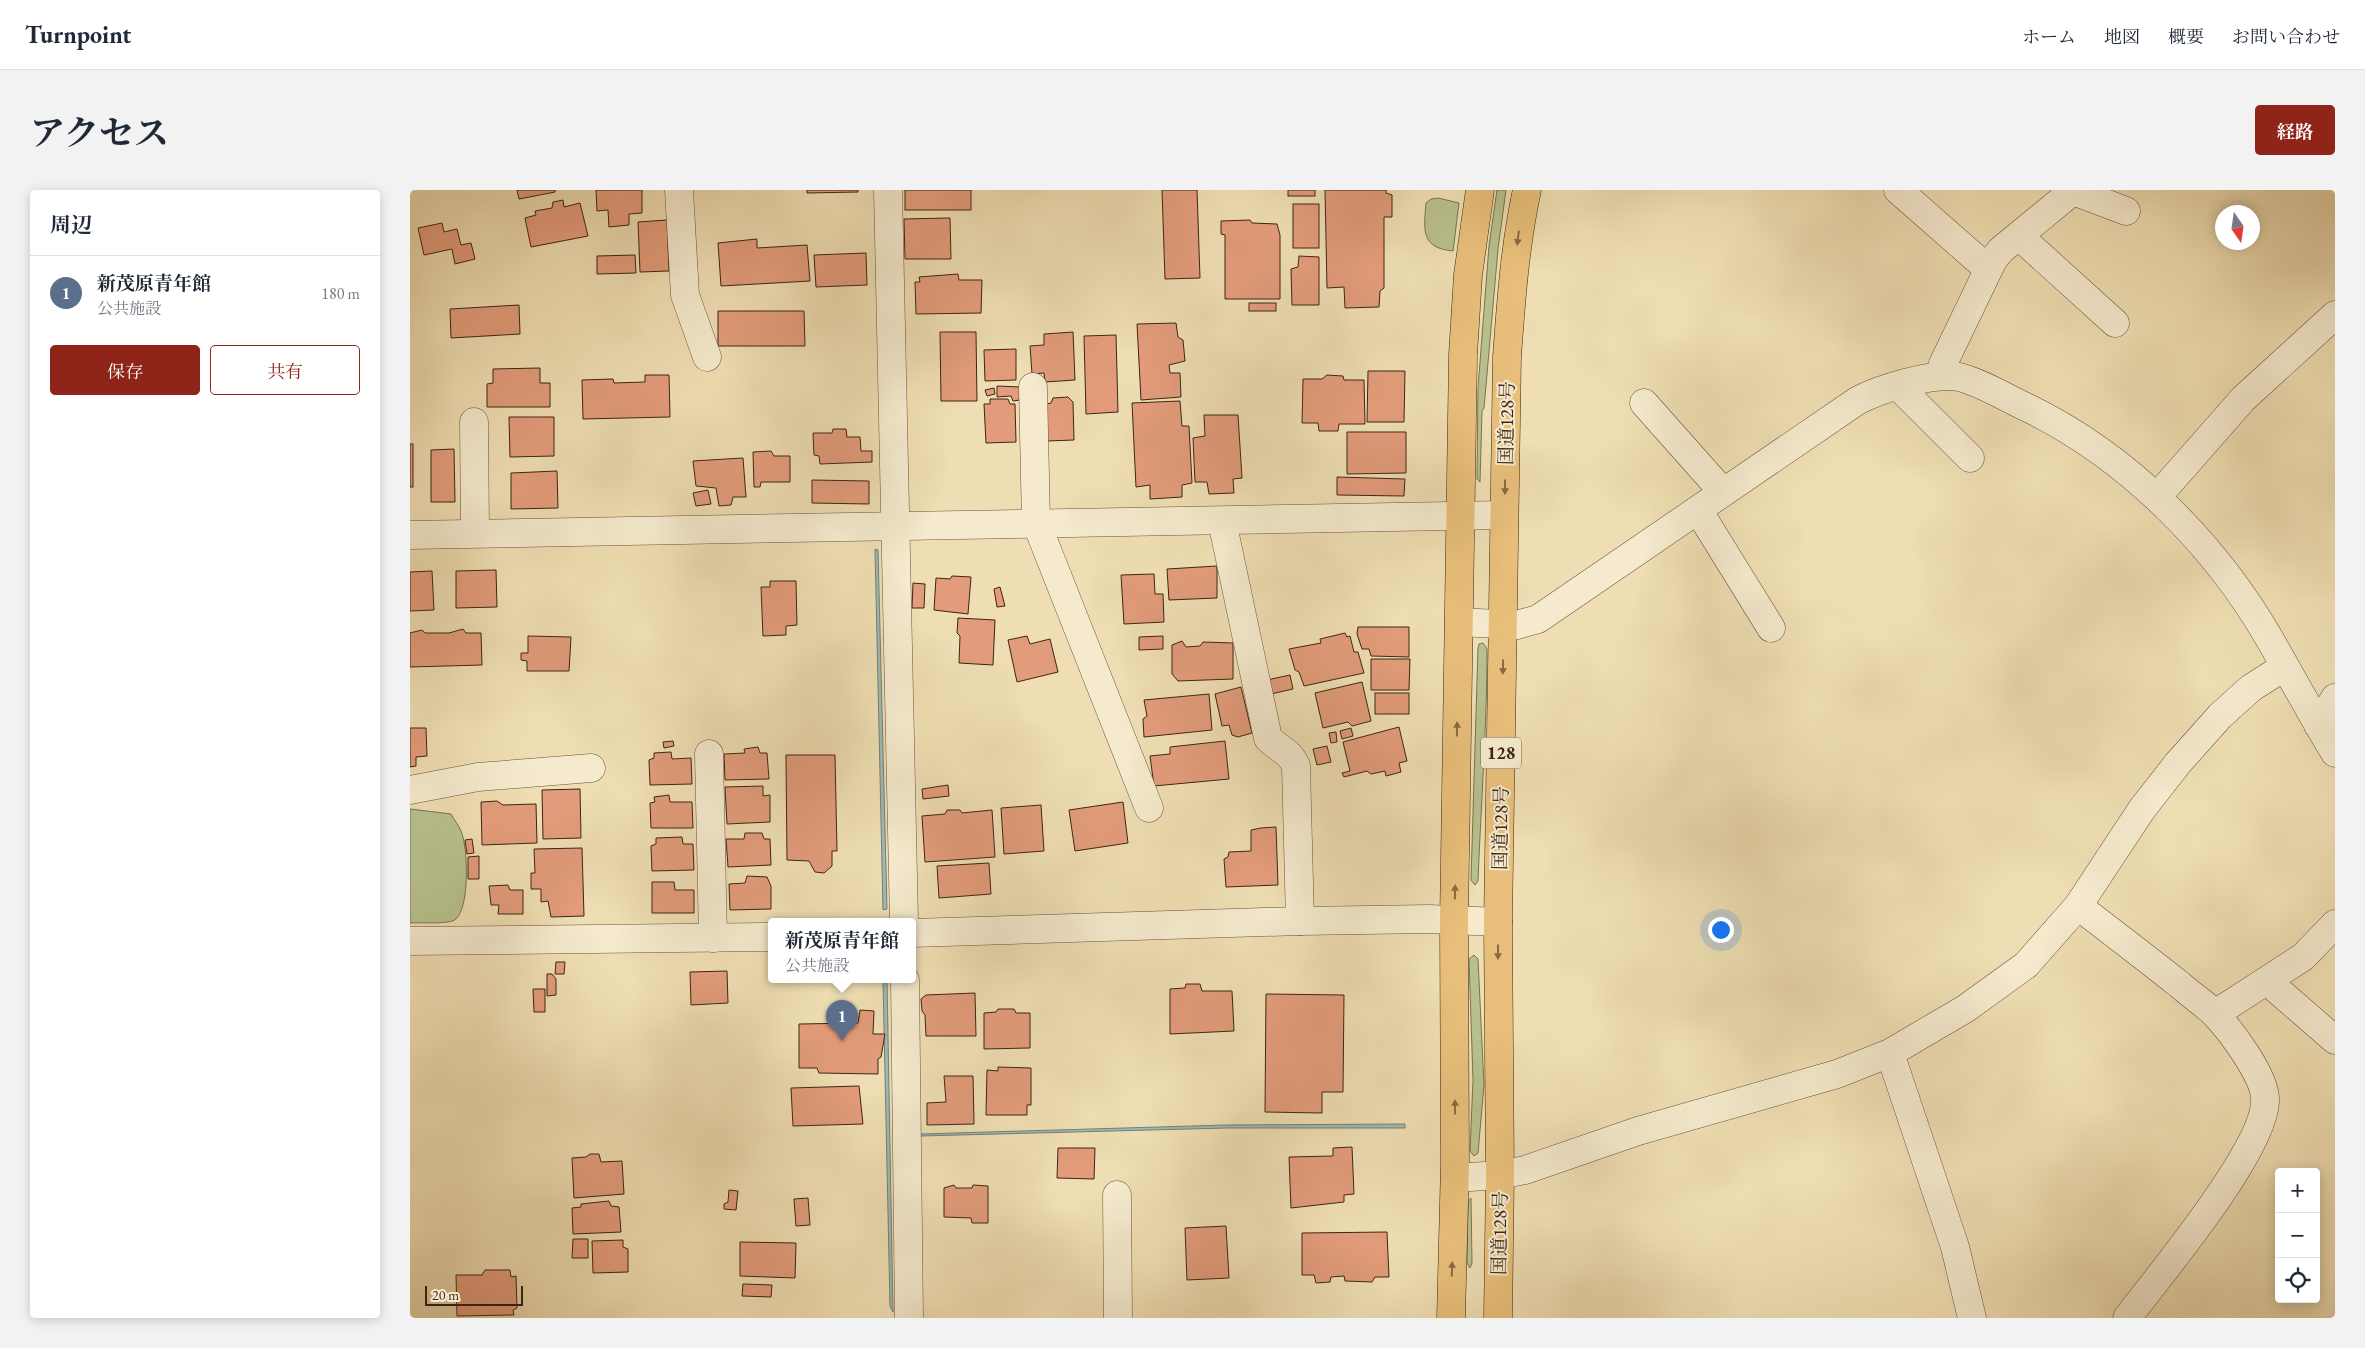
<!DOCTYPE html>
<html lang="ja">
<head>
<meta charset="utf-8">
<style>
	:root { --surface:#fff; --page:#f2f2f3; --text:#1f2937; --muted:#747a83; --line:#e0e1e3; --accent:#8f2418 }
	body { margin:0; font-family:"EB Garamond","Noto Serif JP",serif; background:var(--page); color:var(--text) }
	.controls { position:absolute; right:15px; bottom:15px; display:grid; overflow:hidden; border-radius:5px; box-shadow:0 2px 12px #0003 }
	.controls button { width:45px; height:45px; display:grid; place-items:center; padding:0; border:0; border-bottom:1px solid var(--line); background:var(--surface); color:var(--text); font:25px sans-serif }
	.compass { position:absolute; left:1805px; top:15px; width:45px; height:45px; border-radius:50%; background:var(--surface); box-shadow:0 2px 12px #0003; rotate:167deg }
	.scale { position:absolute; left:15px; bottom:12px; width:98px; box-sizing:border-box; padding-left:5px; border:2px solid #3d2416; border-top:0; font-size:14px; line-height:18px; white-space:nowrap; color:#3d2416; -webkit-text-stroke:4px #f5eace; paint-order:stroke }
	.you { position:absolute; left:1310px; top:739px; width:18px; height:18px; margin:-12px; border:4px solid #fff; border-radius:50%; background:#1a73e8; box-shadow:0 0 0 8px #1a73e833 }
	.badge { display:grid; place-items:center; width:32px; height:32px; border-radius:50%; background:var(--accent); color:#fff; font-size:16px; font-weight:700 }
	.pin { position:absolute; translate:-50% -41px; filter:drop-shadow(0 1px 2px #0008) }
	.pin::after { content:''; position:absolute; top:26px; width:18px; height:15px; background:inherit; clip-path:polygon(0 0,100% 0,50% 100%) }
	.popup { position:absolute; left:358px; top:728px; width:148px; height:65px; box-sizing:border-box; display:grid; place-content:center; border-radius:5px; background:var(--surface); filter:drop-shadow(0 1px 4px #0005); font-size:16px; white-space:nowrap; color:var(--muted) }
	.popup b { font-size:19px; color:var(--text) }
	.popup::after { content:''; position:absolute; left:50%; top:100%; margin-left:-10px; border:10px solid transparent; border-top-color:var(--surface) }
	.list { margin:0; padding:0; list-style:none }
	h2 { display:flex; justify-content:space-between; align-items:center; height:65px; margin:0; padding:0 20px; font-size:21px }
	h2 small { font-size:16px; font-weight:400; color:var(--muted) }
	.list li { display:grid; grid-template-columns:32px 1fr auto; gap:15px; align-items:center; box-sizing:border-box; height:75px; padding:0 20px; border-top:1px solid var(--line) }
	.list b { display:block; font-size:19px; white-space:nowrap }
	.list p { margin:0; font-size:16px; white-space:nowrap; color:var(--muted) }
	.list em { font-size:16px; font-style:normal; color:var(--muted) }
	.actions { display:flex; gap:10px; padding:15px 20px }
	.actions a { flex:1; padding:11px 0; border:1px solid var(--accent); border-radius:5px; text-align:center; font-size:18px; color:var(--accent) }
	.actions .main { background:var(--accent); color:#fff }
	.icon { flex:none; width:28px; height:28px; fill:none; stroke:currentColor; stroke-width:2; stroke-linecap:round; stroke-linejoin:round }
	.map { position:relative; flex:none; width:1925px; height:1128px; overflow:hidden; border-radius:5px }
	header { display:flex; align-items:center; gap:30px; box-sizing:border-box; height:70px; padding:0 25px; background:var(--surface); border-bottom:1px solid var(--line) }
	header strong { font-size:24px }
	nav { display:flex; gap:28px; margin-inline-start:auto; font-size:18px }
	.intro { display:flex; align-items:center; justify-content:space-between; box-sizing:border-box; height:120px; padding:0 30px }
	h1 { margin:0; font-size:35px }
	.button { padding:12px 22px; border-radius:5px; background:var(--accent); color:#fff; font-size:18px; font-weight:700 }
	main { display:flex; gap:30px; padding:0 30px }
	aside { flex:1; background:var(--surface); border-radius:5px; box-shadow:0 2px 12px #0003 }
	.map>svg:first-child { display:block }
</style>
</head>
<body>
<header>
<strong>Turnpoint</strong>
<nav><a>ホーム</a><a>地図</a><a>概要</a><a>お問い合わせ</a></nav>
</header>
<div class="intro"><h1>アクセス</h1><a class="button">経路</a></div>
<main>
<aside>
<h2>周辺<small></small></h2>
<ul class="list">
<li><span class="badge" style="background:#5c6f8a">1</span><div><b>新茂原青年館</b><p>公共施設</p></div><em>180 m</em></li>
</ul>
<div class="actions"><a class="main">保存</a><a>共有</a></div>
</aside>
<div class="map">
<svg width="1925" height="1128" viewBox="0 0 1925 1128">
	<rect width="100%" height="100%" fill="#efdeb3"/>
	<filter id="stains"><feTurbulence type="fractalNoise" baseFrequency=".004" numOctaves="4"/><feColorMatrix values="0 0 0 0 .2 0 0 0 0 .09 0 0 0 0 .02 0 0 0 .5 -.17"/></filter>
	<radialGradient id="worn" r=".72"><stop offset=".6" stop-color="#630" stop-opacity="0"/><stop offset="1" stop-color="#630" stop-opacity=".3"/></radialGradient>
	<g fill="#b8c18e" stroke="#7a7252">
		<path d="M1087,0H1096L1088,59L1074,218L1072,221L1070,292L1067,289L1068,198L1079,56Z"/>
		<path d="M1028,8L1049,13L1043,61C1010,58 1014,39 1016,13L1021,9Z"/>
		<path d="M1073,453L1077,459C1077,536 1071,613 1068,691L1065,695L1061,690L1068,458L1069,454Z"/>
		<path d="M0,619L41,624C44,630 49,635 51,641C58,657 60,716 46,729C40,735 10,732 0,733Z"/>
		<path d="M1064,765L1068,769L1074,895L1068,963L1064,966L1060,961L1063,890L1059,769Z"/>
		<path d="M1061,1008L1062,1073L1060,1078L1057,1073L1058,1012Z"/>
	</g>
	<g fill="#9cbbb5" stroke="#767f75">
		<path d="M465,359L468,360L477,719L473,720Z"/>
		<path d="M473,790H477L483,1122L480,1116Z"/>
		<path d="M995,934V938H817L511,946V944L816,935Z"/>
	</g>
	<g fill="#e39c7b" stroke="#3d2416">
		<path d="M107,0H145V2L109,9Z"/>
		<path d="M186,0H232V23L219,24V35L199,37L198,20L187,21Z"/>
		<path d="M397,0H448V2L397,3Z"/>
		<rect x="495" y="0" width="66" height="20"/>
		<path d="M752,0H787L790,88L755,89Z"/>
		<rect x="878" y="0" width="27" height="6"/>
		<path d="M915,0H976V3L982,5V27H974V98L970,101L969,117L935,118L934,97L917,98Z"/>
		<path d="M153,10L154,17L170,13L178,46L121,57L115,28L126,25L125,21L142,18L143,12Z"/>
		<rect x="883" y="14" width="26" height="44"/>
		<path d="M540,28L541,69H495L494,29Z"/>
		<path d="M257,30L259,81L230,82L228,32Z"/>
		<path d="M840,30L842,33L867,34L870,45V109H815V45L811,44V31Z"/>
		<path d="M32,33L34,42L47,39L51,55L61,53L65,69L45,74L42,59L14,65L8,38Z"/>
		<path d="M347,49V58L397,55L400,91L311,96L308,53Z"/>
		<path d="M456,63L457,95L406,97L404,65Z"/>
		<path d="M225,65L226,83L187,84V66Z"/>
		<path d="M889,66L909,67V115H882L881,79L888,77Z"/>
		<path d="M548,84L549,90H572L571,123L506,124L505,92H510L509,87Z"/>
		<rect x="839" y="113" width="27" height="8"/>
		<path d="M109,115L110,144L41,148L40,119Z"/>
		<path d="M308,121H394L395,156H308Z"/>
		<path d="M766,133L768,147L773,150L775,171L759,175L760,183H770L771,207L731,210L727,134Z"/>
		<path d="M530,142H566L567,211H531Z"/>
		<path d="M663,142L665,190L635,192L634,183L622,184L620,156L634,155V144Z"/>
		<path d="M706,145L708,222L676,224L674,146Z"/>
		<path d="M606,159V190L575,191L574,160Z"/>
		<path d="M130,178V193H140V217H77V194L83,193V179Z"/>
		<path d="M958,181H995L994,232H957Z"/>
		<path d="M235,185H259L260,227L173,229L172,190L203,189L204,193L235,192Z"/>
		<path d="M917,185L933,186L934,190H954L955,234H929L928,241H909L908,233H892L893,189H912Z"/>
		<path d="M587,196L610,197V210L603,211L601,206L587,207Z"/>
		<path d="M584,198L585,204L577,206L575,200Z"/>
		<path d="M658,207L663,212L664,250L637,251V214L641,213L643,208Z"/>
		<path d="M580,209H598L600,214H605L606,252L576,253L574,214H580Z"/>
		<path d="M770,211L772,236H779L782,293L772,295V307L740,309V295L726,297L722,213Z"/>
		<path d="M794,225H828L832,288L823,289L824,303L799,304L797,292H785L783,248L795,246Z"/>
		<path d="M99,227H144V266L100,267Z"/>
		<path d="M423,239H436L437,247H450L451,261H462V272L410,274L409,266L404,265L403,243H422Z"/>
		<path d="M937,242H996V283L937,284Z"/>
		<rect x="0" y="254" width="3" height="43"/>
		<path d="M44,259L45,312H21V260Z"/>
		<path d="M361,261L364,266H380V292H351L350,297H344L343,262Z"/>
		<path d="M333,268L336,307H323L321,315L309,316L306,298L286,296L283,271Z"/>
		<path d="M147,281L148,318L101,319V283Z"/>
		<path d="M927,287L995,289L994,306L927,305Z"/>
		<path d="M402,290L459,291V314L402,313Z"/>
		<path d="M298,300L301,314L286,316L283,303Z"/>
		<path d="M807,376V408L759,410L757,379Z"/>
		<path d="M86,380L87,417L46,418V381Z"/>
		<path d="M22,381L24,420L0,421V382Z"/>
		<path d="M744,384L745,404H753L754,432L714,434L711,385Z"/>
		<path d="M542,386L561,387L558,424L524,420L526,388L540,389Z"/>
		<path d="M360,391H386L387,435L376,436V445L353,446L351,397H360Z"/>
		<path d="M503,393L515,394L514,418H502Z"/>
		<path d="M590,397L595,416L587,417L584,399Z"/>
		<path d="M548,428L585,430L583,475L549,473L550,446L547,443Z"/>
		<path d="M948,437H999V467L961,466L959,459H952L947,444Z"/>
		<path d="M53,439L56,443H71L72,475L0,477V443L12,440L15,443H39Z"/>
		<path d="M935,443L937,447L940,446L944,462H948L954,483L894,496L889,482L885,480L879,459L911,453L910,449Z"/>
		<path d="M118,446L161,447L159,481H117V471L111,470V463H118Z"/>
		<path d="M617,446L620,454L640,449L648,482L607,492L598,450Z"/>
		<path d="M753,446V459L729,460V447Z"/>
		<path d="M772,451L776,457L790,456L793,452L823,453V489L768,491L762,484V455Z"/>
		<path d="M961,469H1000L999,500H961Z"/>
		<path d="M880,485L883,499L861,504L857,490Z"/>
		<path d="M952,492L961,531L942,536L938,532L913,538L905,503Z"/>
		<path d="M831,497L842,543L828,547L822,545L819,535L812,536L805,504Z"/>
		<rect x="965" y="503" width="34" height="21"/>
		<path d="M799,504L802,540L734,547L733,529L737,526L734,510Z"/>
		<path d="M989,537L997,571L989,573L991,582L976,586L975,581L961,584L957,581L934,587L932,583L940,581L933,552Z"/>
		<path d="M0,538H16L17,566L6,567V576L0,577Z"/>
		<path d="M941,538L943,546L932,549L930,541Z"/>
		<path d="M926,542L927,552L921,553L919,543Z"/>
		<path d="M263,551L264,556L254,558L253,552Z"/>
		<path d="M815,551L819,589L744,596L740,566L760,564V557Z"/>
		<path d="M917,556L921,572L907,575L903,559Z"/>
		<path d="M348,557L350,563H357L359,589L315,590L314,564L335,563L334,559Z"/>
		<path d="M261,562L262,569L281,568L282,594L240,595L239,570L244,568V563Z"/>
		<path d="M376,565H425L427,661H422V676L414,683L405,682L399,671L377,670Z"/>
		<path d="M538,595L539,606L513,609L512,599Z"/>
		<path d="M353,596V606L360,605V632L317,634L315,597Z"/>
		<path d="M170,599L171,648L133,649L132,600Z"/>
		<path d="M259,605L260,612H282L283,638H241L240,613L245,612L244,607Z"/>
		<path d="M87,611L93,615L126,614L127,653L72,655L71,612Z"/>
		<path d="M713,612L718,653L665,661L659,620Z"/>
		<path d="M631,615L634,661L594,664L591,618Z"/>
		<path d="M537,620H550L552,623L582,620L585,667L515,672L512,626L535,624Z"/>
		<path d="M866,637L868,695L816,697L814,669L818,667L819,662L841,661V640L851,638Z"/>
		<path d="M335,643H352L354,649H360L361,675L318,677L316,649H334Z"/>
		<path d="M272,647L273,654H283L284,680L242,681L241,656L246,654V648Z"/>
		<path d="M62,649L64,663L57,664L55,650Z"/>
		<path d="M172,658L174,726L141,727L138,711L131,712V699H121V683H125L124,659Z"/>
		<path d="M69,666V689H58V667Z"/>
		<path d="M579,673L581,704L529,708L527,676Z"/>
		<path d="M337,686L357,687L361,696V719L320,720L319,694L335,693Z"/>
		<path d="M242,692H264L265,700H284V723H242Z"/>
		<path d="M98,695L100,700H113V724H88L89,715H81L79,696Z"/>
		<path d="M146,772H155L154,784H145Z"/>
		<path d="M317,781L318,813L281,815L280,782Z"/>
		<path d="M137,784H142L146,789V805L137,806Z"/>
		<path d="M776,794H790L792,801H822L824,841L760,844V799L775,798Z"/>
		<path d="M123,799H135V822H124Z"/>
		<path d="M565,803L566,846H516L515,825L512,821L511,809L516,805Z"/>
		<path d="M856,804L934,805L933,902H912V923L855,922Z"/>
		<path d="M588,819H604L606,823H620V858L574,859V823L586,822Z"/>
		<path d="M450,820L464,821L463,844H475L471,867L468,869V884L409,883L407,878H389V834L448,833Z"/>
		<path d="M588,877L621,878V915H617V925H576L577,880L588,881Z"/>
		<path d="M534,886H563L564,934L517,935V913L536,912Z"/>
		<path d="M449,896L453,934L383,936L381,898Z"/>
		<path d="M942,957L944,1004L934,1005V1012L881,1018L879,967L923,966V958Z"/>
		<path d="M648,958H685L684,989L647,988Z"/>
		<path d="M180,964H189L191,972L212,971L214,1004L164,1008L162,968L176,967Z"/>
		<path d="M544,995L546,998H562L563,995L578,996V1033H562L561,1028L534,1027V998Z"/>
		<path d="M319,1000L328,1001L326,1020L314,1019V1014L318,1012Z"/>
		<path d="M398,1008L400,1035L386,1036L384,1009Z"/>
		<path d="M199,1011L201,1016L209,1017L211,1042L163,1044L162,1018L171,1017V1014Z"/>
		<path d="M816,1036L819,1088L777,1090L775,1038Z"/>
		<path d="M977,1042L979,1087H965L962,1092L935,1091L934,1086L921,1087L920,1092L906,1093L904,1085H892V1043Z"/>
		<path d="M163,1049H178V1068H162Z"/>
		<path d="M213,1050V1057L218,1059V1082L183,1083L182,1051Z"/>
		<path d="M330,1052L386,1053L385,1088L330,1086Z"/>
		<path d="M75,1080H100L101,1087L106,1086L107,1118L103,1120L104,1125L47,1126L46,1085H72Z"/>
		<path d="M333,1094L362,1095L361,1107L332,1106Z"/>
	</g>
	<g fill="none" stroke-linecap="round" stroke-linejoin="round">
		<g stroke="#6a523d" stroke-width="29">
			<g id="minor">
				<path d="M269,0L275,105L297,167"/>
				<path d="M478,0L494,732"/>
				<path d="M1488,0L1578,79"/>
				<path d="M1663,1L1716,21"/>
				<path d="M1609,46L1705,133"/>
				<path d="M1530,185L1533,174L1583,70L1591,60L1664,0"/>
				<path d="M1488,196L1560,268"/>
				<path d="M623,197L626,332L739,618"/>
				<path d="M1234,213L1313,302"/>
				<path d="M64,232L65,343"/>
				<path d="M1747,307L1833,209L1925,125"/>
				<path d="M1288,320L1361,438"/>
				<path d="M812,331L858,548C868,559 880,561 886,576L890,731"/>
				<path d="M0,345L1094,325"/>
				<path d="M1049,432L1107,435L1128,429L1447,211C1469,199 1524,182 1549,187C1573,193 1596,208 1618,218C1717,266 1804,353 1859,448C1881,486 1902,525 1925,563"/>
				<path d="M1908,535L1925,508"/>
				<path d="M299,564L303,748"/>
				<path d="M0,600L68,587L181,578"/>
				<path d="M1668,716C1702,742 1736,768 1770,795C1781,805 1795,814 1805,824C1821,841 1854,885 1855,908C1859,955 1748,1087 1717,1128"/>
				<path d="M502,743L890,731L1019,729L1088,732"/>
				<path d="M0,751L362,747"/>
				<path d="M495,790L499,1128"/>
				<path d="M1857,791L1925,850"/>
				<path d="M1805,824L1893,767L1925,734"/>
				<path d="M1480,863L1545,1057L1562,1128"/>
				<path d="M1045,988L1090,985L1115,980L1228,941L1427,884L1480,863L1555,819L1616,775L1668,716L1732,619L1768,573L1810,526L1841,498L1874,477"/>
				<path d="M707,1005L708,1128"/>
			</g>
		</g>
		<g stroke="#3d2416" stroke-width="29">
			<g id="highway">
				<path d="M1041,1128L1045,974L1044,730L1053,165L1058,85L1070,0"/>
				<path d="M1088,1128L1090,985L1088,732L1097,167C1101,111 1105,55 1117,0"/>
			</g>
		</g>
		<use href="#minor" stroke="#f5eace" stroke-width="28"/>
		<use href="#highway" stroke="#e8bf7a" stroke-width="28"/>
	</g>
	<defs><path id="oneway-solid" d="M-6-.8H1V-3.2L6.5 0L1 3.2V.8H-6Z" transform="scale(1.25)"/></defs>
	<g fill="#8a6a43">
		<use href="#oneway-solid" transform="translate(1108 48) rotate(97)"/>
		<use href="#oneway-solid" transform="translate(1095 297) rotate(90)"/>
		<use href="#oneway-solid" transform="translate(1093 477) rotate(91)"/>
		<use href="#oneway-solid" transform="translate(1047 539) rotate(-89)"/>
		<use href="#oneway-solid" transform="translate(1045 702) rotate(-89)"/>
		<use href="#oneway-solid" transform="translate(1088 762) rotate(90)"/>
		<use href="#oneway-solid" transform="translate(1045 917) rotate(-90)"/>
		<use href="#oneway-solid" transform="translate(1042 1079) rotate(-88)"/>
	</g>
	<g text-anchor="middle" stroke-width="4" stroke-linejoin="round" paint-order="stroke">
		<rect fill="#f5eace" stroke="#745f4d" stroke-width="1" x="1071" y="547.5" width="40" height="31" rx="4"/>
		<g font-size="18" font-weight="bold" fill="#3d2416">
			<text x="1091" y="569">128</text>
		</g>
		<g font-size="19" fill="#3d2416" stroke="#f5eace">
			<text transform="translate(1096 233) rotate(-89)" y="7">国道128号</text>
			<text transform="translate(1090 638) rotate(-89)" y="7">国道128号</text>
			<text transform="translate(1089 1043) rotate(-89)" y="7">国道128号</text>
		</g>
	</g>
	<rect width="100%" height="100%" filter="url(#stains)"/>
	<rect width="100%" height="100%" fill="url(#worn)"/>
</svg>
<div class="controls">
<button>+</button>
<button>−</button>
<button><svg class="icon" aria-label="locate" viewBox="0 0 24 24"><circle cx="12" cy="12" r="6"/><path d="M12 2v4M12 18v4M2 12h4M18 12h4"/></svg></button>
</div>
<svg class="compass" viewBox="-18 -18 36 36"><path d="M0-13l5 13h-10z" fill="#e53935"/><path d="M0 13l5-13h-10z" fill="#747a83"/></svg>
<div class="scale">20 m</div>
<div class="you"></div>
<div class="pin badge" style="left:432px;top:851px;background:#5c6f8a">1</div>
<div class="popup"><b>新茂原青年館</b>公共施設</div>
</div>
</main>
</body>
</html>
